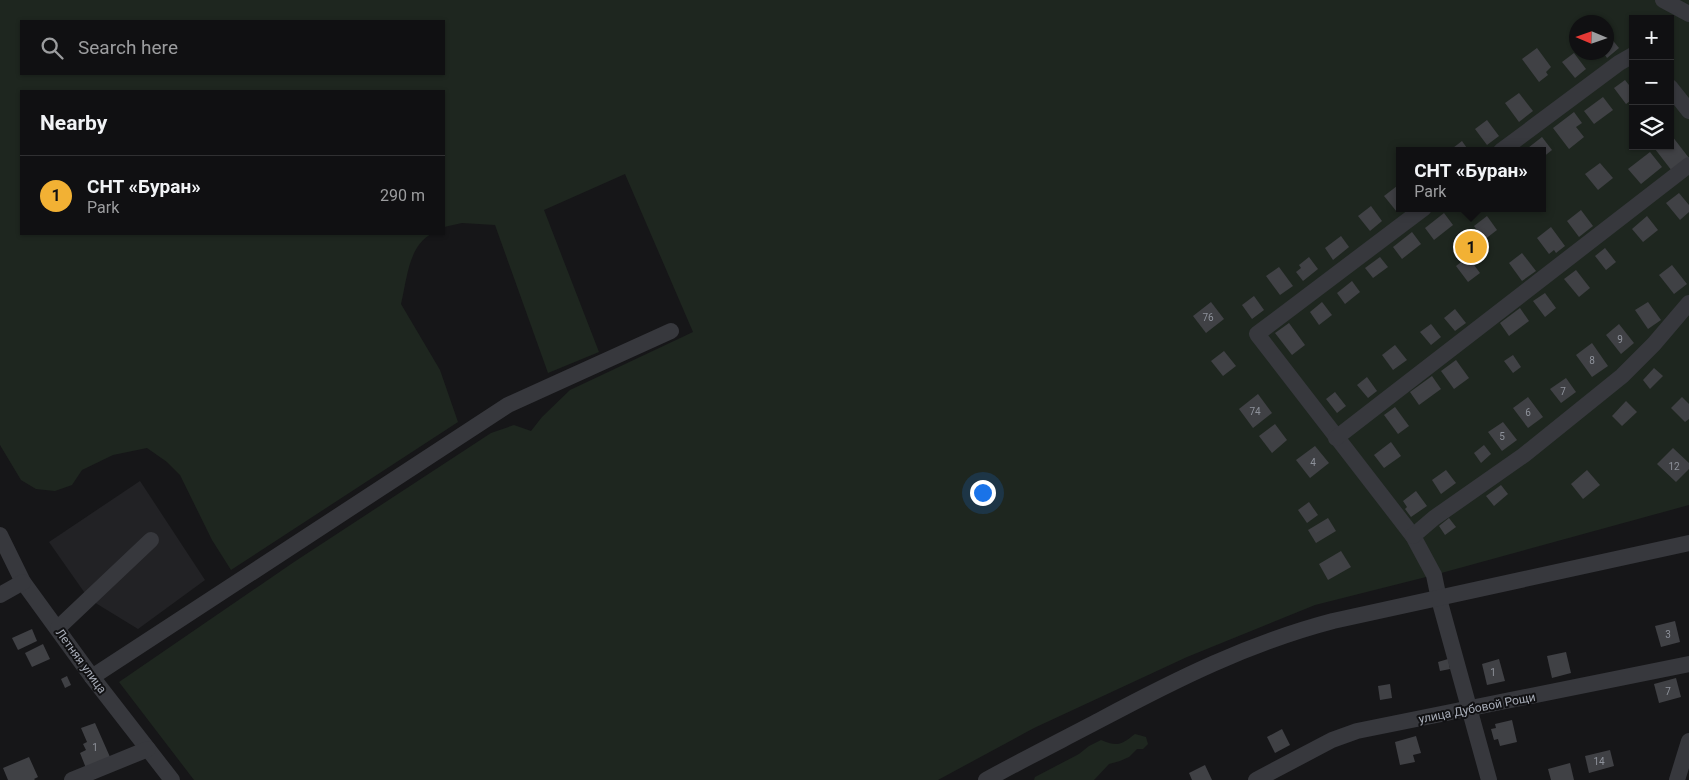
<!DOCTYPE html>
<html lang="en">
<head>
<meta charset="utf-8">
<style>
	:root { --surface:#101012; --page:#19191b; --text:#f1f3f6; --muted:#9c9d9f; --line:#303032; --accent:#f2b134 }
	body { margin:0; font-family:Roboto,sans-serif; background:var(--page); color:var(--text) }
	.controls { position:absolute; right:15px; top:15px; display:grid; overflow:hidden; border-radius:0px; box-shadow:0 1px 4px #0004 }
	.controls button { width:45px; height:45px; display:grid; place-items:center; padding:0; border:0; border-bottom:1px solid var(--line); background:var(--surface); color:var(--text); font:25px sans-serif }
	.compass { position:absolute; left:1569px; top:15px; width:45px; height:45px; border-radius:50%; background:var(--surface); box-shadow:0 1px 4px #0004; rotate:272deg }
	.you { position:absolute; left:982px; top:492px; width:18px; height:18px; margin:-12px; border:4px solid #fff; border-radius:50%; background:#1a73e8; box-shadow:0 0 0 8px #1a73e833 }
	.badge { display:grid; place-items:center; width:32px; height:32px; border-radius:50%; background:var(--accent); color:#111; font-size:16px; font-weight:700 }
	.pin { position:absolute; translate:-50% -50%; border:2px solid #fff; box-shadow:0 1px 5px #0006 }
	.popup { position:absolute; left:1396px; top:147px; width:150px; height:65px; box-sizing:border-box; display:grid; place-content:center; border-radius:0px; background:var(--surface); filter:drop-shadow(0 1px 4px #0005); font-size:16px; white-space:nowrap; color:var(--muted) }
	.popup b { font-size:19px; color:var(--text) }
	.popup::after { content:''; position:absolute; left:50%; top:100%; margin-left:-10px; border:10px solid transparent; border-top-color:var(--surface) }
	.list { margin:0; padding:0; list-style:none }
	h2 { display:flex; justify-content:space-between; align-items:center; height:65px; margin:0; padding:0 20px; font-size:21px }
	h2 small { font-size:16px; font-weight:400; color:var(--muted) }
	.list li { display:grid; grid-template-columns:32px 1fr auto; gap:15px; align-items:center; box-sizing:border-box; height:80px; padding:0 20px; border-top:1px solid var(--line) }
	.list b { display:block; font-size:19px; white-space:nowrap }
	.list p { margin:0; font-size:16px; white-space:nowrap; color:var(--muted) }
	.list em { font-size:16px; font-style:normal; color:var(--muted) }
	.icon { flex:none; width:28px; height:28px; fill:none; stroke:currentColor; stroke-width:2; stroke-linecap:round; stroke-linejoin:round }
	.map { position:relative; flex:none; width:1689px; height:780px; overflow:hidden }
	.search { position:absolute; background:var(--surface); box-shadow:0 1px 4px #0004; left:20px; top:20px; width:425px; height:55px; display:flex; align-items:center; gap:12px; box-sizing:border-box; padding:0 18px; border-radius:0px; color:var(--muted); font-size:19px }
	.panel { position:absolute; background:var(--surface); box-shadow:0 1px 4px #0004; left:20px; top:90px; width:425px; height:145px; border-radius:0px }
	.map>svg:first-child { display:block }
</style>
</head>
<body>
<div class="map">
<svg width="1689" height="780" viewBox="0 0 1689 780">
	<rect width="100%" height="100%" fill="#161618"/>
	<path fill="#222225" d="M140,481L205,580L138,629L89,599L49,542Z"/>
	<g fill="#1e261f" fill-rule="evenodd">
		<path d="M0,0H1689V505L1434,575L1315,605L1187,657L1034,728L938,780H194L119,682L294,562L491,433L514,425L531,431L542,417L570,390L693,332L625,174L544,210L599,352L548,373L495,225L462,223L444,227V91H21V234H431C408,247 407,280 401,304L440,370L458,422L231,570L212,540L180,475L167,462L147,448L113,455L82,470L72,485L55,491L36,489L21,480L0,445ZM1633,19H1670V146H1633ZM21,21H444V74H21ZM1576,22H1606V52H1576ZM1400,151H1542V208H1400Z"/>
		<path d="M1135,734L1146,737L1148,744L1143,749H1137L1129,757L1120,761L1109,764L1094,780H1034L1035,777L1079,754L1089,746L1101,740C1117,747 1121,745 1135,734Z"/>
	</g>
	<g fill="#404145">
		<path d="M1606,32L1619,48L1607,58L1603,52H1606Z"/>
		<path d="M1537,48L1551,67L1546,72L1548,75L1539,82L1522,59Z"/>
		<path d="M1574,53L1586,69L1575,78L1562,62Z"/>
		<path d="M1625,80L1633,90V99L1626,104L1614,88Z"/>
		<path d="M1519,93L1533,111L1519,122L1505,103Z"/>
		<path d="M1603,97L1613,110L1594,124L1584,111Z"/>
		<path d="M1574,112L1582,123L1576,127L1584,137L1569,149L1553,128Z"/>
		<path d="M1487,120L1499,136L1487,145L1475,129Z"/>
		<path d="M1672,136L1689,158L1672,171L1655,149L1658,146H1670V137Z"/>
		<path d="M1542,137L1552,150L1542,158V151H1524Z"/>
		<path d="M1462,141L1469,151H1449Z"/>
		<path d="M1650,152L1662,167L1641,184L1628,169Z"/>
		<path d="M1600,163L1613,178L1598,190L1585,174Z"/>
		<path d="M1397,186L1400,190V210L1397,212L1384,196Z"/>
		<path d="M1679,193L1689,205V212L1680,220L1666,203Z"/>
		<path d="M1371,206L1382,221L1370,231L1358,216Z"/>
		<path d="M1581,210L1593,226L1579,237L1567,221Z"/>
		<path d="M1444,213L1453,225L1434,240L1425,228Z"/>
		<path d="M1487,216L1497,230L1484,240L1474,226Z"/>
		<path d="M1647,216L1658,230L1643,242L1632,229Z"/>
		<path d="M1551,227L1565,246L1556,253L1554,250L1549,254L1537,238Z"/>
		<path d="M1412,232L1421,244L1402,259L1393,247Z"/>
		<path d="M1341,236L1349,247L1333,260L1325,248Z"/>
		<path d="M1605,248L1616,262L1606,270L1595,256Z"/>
		<path d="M1522,253L1536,271L1522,281L1509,263Z"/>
		<path d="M1309,257L1318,269L1303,281L1296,272L1301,268L1299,265Z"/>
		<path d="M1380,257L1388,267L1373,278L1365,268Z"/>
		<path d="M1468,257L1480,273L1468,282L1456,266Z"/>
		<path d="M1672,265L1687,284L1674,294L1659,275Z"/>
		<path d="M1279,267L1293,286L1280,295L1266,276Z"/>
		<path d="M1576,270L1590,288L1579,297L1564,279Z"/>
		<path d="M1352,281L1360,292L1345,304L1337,293Z"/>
		<path d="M1545,293L1556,308L1545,317L1533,301Z"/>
		<path d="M1254,296L1264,310L1252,319L1242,305Z"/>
		<path d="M1211,302L1224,319L1206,333L1193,316Z"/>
		<path d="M1322,302L1332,315L1319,325L1310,312Z"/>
		<path d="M1648,302L1661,320L1648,329L1635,310Z"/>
		<path d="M1520,308L1529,321L1509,336L1500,323Z"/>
		<path d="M1455,309L1466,323L1455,331L1444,318Z"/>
		<path d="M1289,323L1305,345L1292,355L1275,333Z"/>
		<path d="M1431,324L1441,337L1431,345L1420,332Z"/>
		<path d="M1619,324L1634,343L1621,354L1606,335Z"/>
		<path d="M1592,343L1608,366L1592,377L1576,355Z"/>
		<path d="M1395,345L1407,360L1393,370L1382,355Z"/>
		<path d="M1224,351L1236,366L1223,376L1211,361Z"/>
		<path d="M1513,355L1521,367L1513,373L1504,361Z"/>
		<path d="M1456,360L1469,378L1454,389L1441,371Z"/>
		<path d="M1654,368L1663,376L1650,389L1643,380Z"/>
		<path d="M1432,376L1441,389L1419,405L1410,392Z"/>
		<path d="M1367,377L1377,391L1368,398L1357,385Z"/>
		<path d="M1566,378L1576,392L1561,403L1550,389Z"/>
		<path d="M1335,392L1346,406L1337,413L1326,399Z"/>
		<path d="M1258,394L1272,413L1253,428L1239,409Z"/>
		<path d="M1528,397L1543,417L1528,428L1513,408Z"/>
		<path d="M1682,397L1689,404V419L1685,422L1671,408Z"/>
		<path d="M1626,401L1637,412L1622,426L1612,416Z"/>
		<path d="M1395,407L1409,426L1398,434L1384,415Z"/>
		<path d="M1503,422L1517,440L1502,451L1488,432Z"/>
		<path d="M1275,424L1287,440L1272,453L1259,436Z"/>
		<path d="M1391,442L1401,456L1384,468L1374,455Z"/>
		<path d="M1484,445L1491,454L1481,463L1474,453Z"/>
		<path d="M1315,446L1329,463L1310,478L1296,460Z"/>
		<path d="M1673,448L1689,463V469L1676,482L1657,464Z"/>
		<path d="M1446,470L1456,483L1441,494L1432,480Z"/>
		<path d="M1587,470L1600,485L1583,499L1571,484Z"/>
		<path d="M1501,485L1508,494L1494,506L1486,496Z"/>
		<path d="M1416,491L1427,506L1411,517L1405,509L1407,507L1403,501Z"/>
		<path d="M1309,502L1318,515L1307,523L1298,510Z"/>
		<path d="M1328,518L1336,531L1316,543L1308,530Z"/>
		<path d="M1449,518L1456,527L1445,535L1439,526Z"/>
		<path d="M1341,551L1351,567L1328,580L1319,564Z"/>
		<path d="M1675,621L1680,642L1661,647L1655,626Z"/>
		<path d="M32,629L37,641L18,650L12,638Z"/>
		<path d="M43,644L50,659L32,667L25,653Z"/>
		<path d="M1566,652L1571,673L1552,678L1547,656Z"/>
		<path d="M1448,659L1450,669L1440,671L1438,662Z"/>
		<path d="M1499,659L1505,681L1487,685L1482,664Z"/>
		<path d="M67,676L71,685L65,688L61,679Z"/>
		<path d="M1676,678L1681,697L1659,703L1654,684Z"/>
		<path d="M1390,684L1392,698L1380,700L1378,686Z"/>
		<path d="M1512,720L1517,742L1500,746L1498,739L1494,740L1491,729L1496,728L1495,724Z"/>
		<path d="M95,723L110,757L86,768L80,753L86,750L83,744L87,742L81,728Z"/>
		<path d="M1282,729L1290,745L1275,753L1267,737Z"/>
		<path d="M1416,736L1421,753L1413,755L1415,762L1400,765L1395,742Z"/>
		<path d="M1610,750L1614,766L1589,773L1585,756Z"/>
		<path d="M29,757L38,777L34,779L35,780H8L3,768Z"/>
		<path d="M1570,763L1574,780H1551L1548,769Z"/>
		<path d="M1205,765L1212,780H1192L1189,773Z"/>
	</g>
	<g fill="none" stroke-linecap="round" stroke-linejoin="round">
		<g stroke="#37383d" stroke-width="16">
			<path d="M1663,0L1689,14"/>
			<path d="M1670,87L1689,111"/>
			<path d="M1501,151L1619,63L1633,55"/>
			<path d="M1424,208L1257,334L1413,536L1434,575L1439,599L1489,780"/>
			<path d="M1336,438L1689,165"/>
			<path d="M0,535L23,582L92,677L172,780"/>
			<path d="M1413,536L1434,518L1524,455L1622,376L1654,344L1689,303"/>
			<path d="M0,595L23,582"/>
			<path d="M58,628L151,540"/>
			<path d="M92,677L508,405L671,331"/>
			<path d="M72,780L148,749"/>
			<path d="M986,780C1024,759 1062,740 1100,720C1177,679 1249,643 1333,621L1689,543"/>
			<path d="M1256,780L1332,740L1357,731L1689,664"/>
			<path d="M1677,780L1689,741"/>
		</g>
	</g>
	<g text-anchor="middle" stroke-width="4" stroke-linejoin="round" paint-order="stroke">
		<g font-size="10" fill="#8e929b">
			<text x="1208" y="321">76</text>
			<text x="1620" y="343">9</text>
			<text x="1592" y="364">8</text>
			<text x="1563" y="395">7</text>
			<text x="1255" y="415">74</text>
			<text x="1528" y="416">6</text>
			<text x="1502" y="440">5</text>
			<text x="1313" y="466">4</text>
			<text x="1674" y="470">12</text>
			<text x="1668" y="638">3</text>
			<text x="1493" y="676">1</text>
			<text x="1668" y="695">7</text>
			<text x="95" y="751">1</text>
			<text x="1599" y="765">14</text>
		</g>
		<g font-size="12" fill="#a8adb8" stroke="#111113">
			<text transform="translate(81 661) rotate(54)" y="4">Летняя улица</text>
			<text transform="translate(1477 708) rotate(-11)" y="4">улица Дубовой Рощи</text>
		</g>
	</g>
</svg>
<div class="controls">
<button>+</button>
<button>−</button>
<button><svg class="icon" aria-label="layers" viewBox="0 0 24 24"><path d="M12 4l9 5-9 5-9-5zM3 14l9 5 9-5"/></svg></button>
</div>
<svg class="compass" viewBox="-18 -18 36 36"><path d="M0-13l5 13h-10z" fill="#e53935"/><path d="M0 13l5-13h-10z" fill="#9c9d9f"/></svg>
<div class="you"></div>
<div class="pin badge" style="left:1471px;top:247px">1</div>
<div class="popup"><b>СНТ «Буран»</b>Park</div>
<div class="search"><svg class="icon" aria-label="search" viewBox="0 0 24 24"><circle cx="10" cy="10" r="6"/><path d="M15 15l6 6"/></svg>Search here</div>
<section class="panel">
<h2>Nearby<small></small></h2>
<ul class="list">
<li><span class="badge">1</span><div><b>СНТ «Буран»</b><p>Park</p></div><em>290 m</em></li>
</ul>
</section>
</div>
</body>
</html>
